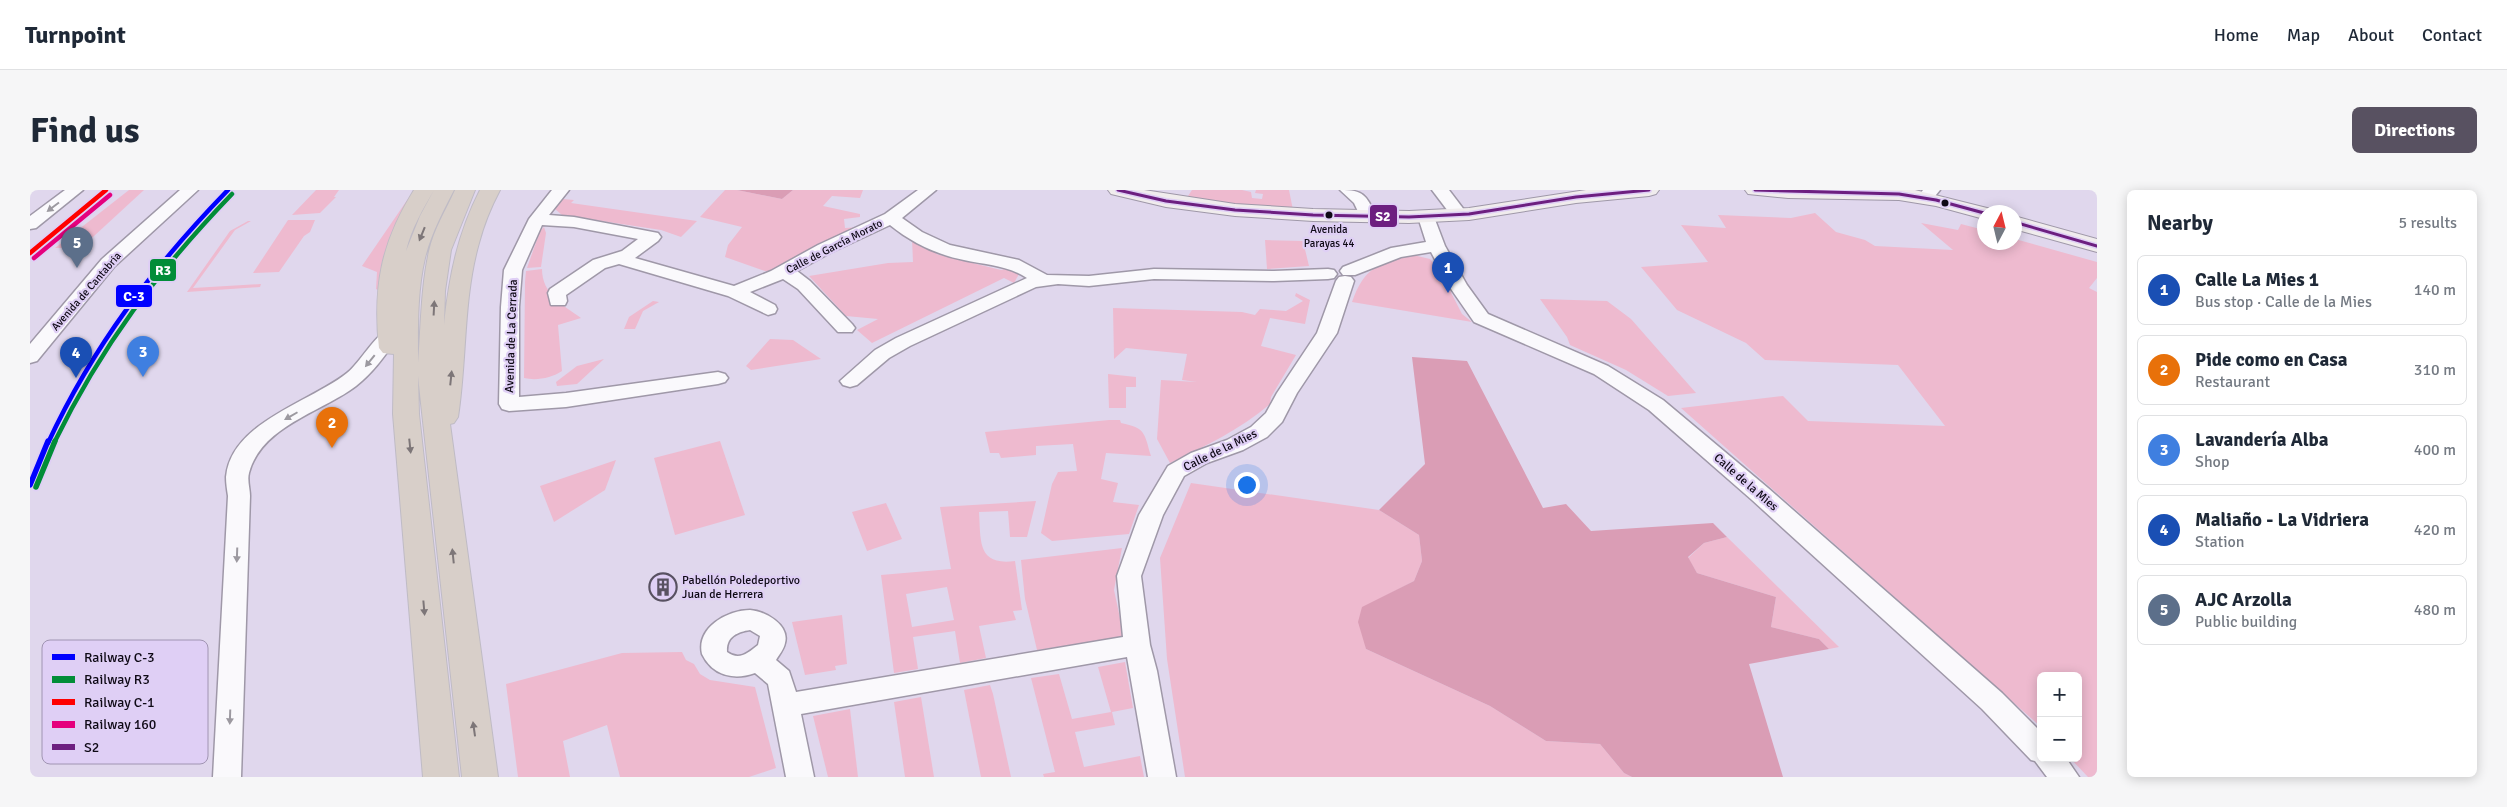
<!DOCTYPE html>
<html lang="en">
<head>
<meta charset="utf-8">
<style>
	:root { --surface:#fff; --page:#f6f6f7; --text:#1f2937; --muted:#747a83; --line:#e0e1e3; --accent:#585161 }
	body { margin:0; font-family:Signika,sans-serif; background:var(--page); color:var(--text) }
	.controls { position:absolute; right:15px; bottom:15px; display:grid; overflow:hidden; border-radius:8px; box-shadow:0 2px 12px #0003 }
	.controls button { width:45px; height:45px; display:grid; place-items:center; padding:0; border:0; border-bottom:1px solid var(--line); background:var(--surface); color:var(--text); font:25px sans-serif }
	.compass { position:absolute; left:1947px; top:15px; width:45px; height:45px; border-radius:50%; background:var(--surface); box-shadow:0 2px 12px #0003; rotate:7deg }
	.you { position:absolute; left:1216px; top:294px; width:18px; height:18px; margin:-12px; border:4px solid #fff; border-radius:50%; background:#1a73e8; box-shadow:0 0 0 8px #1a73e833 }
	.badge { display:grid; place-items:center; width:32px; height:32px; border-radius:50%; background:var(--accent); color:#fff; font-size:16px; font-weight:700 }
	.pin { position:absolute; translate:-50% -41px; filter:drop-shadow(0 1px 2px #0008) }
	.pin::after { content:''; position:absolute; top:26px; width:18px; height:15px; background:inherit; clip-path:polygon(0 0,100% 0,50% 100%) }
	.list { margin:0; padding:0; list-style:none }
	h2 { display:flex; justify-content:space-between; align-items:center; height:65px; margin:0; padding:0 20px; font-size:21px }
	h2 small { font-size:16px; font-weight:400; color:var(--muted) }
	.list li { display:grid; grid-template-columns:32px 1fr auto; gap:15px; align-items:center; box-sizing:border-box; height:70px; margin:0 10px 10px; padding:0 10px; border:1px solid var(--line); border-radius:8px }
	.list b { display:block; font-size:19px; white-space:nowrap }
	.list p { margin:0; font-size:16px; white-space:nowrap; color:var(--muted) }
	.list em { font-size:16px; font-style:normal; color:var(--muted) }
	.map { position:relative; flex:none; width:2067px; height:587px; overflow:hidden; border-radius:8px }
	header { display:flex; align-items:center; gap:30px; box-sizing:border-box; height:70px; padding:0 25px; background:var(--surface); border-bottom:1px solid var(--line) }
	header strong { font-size:24px }
	nav { display:flex; gap:28px; margin-inline-start:auto; font-size:18px }
	.intro { display:flex; align-items:center; justify-content:space-between; box-sizing:border-box; height:120px; padding:0 30px }
	h1 { margin:0; font-size:35px }
	.button { padding:12px 22px; border-radius:8px; background:var(--accent); color:#fff; font-size:18px; font-weight:700 }
	main { display:flex; gap:30px; padding:0 30px }
	aside { flex:1; background:var(--surface); border-radius:8px; box-shadow:0 2px 12px #0003 }
	.map>svg:first-child { display:block }
</style>
</head>
<body>
<header>
<strong>Turnpoint</strong>
<nav><a>Home</a><a>Map</a><a>About</a><a>Contact</a></nav>
</header>
<div class="intro"><h1>Find us</h1><a class="button">Directions</a></div>
<main>
<div class="map">
<svg width="2067" height="587" viewBox="0 0 2067 587">
	<rect width="100%" height="100%" fill="#e0d7ed"/>
	<g fill="#eebacf" fill-rule="evenodd">
		<path d="M99,0H114L51,58H25Z"/>
		<path d="M286,0H309L304,7H306L290,23L262,25Z"/>
		<path d="M384,0H388L350,101L346,99L347,82L332,76Z"/>
		<path d="M695,0H707L752,9L763,0H833L830,8L802,6L793,16L830,24V27L814,29L815,38L832,37L739,81H735L695,67L698,55L712,37L670,27Z"/>
		<path d="M1162,0H1212L1221,2L1222,8L1232,9L1233,4L1225,3L1226,0H1259L1263,20L1156,9Z"/>
		<path d="M533,9L544,10L541,13L667,31L651,47L631,40L532,25L525,19Z"/>
		<path d="M1785,23L1806,42L1835,50L1845,56L1923,60L1891,33L1928,40L1931,34L1954,40V52H1984L1985,49L2067,72V88L2059,98L2067,102V587H2058L2040,568H2048V486H2011V537L1651,218L1753,206L1778,231L1915,236L1868,175L1735,170L1716,153L1647,120L1611,77L1678,72L1651,35L1696,38L1688,25L1761,28Z"/>
		<path d="M258,30H285L280,42L274,46L249,82L223,83Z"/>
		<path d="M218,31H221L205,40L163,98L231,94L230,97L157,102L200,41Z"/>
		<path d="M514,37L516,43L511,77L497,78L510,41Z"/>
		<path d="M882,49L907,61L906,64L971,80L979,78L989,84L984,93L974,88L842,153L827,140L848,129L816,126L779,86L858,73L883,72Z"/>
		<path d="M1235,50L1273,51L1279,76L1237,79Z"/>
		<path d="M1383,65L1400,69L1410,81L1432,124L1442,132L1322,112C1335,76 1347,75 1383,65Z"/>
		<path d="M512,79C512,104 533,115 551,128L528,135L532,181C522,188 506,191 494,188L495,92L496,81Z"/>
		<path d="M1266,103L1280,110L1275,134L1240,128L1231,156L1266,165L1241,207L1240,214C1210,240 1175,256 1140,273L1127,249L1131,190L1167,192L1152,190L1157,164L1096,158L1084,169L1083,118L1212,122L1225,125L1230,119L1256,121L1273,111L1265,106Z"/>
		<path d="M1510,109L1577,111L1601,129L1666,203L1638,206L1596,180L1540,155L1537,147Z"/>
		<path d="M623,111L629,112L613,121L605,139H594L599,127Z"/>
		<path d="M740,149L763,150L791,169L721,180L716,176Z"/>
		<path d="M574,169L547,194L527,196L526,192L547,176Z"/>
		<path d="M1078,184L1106,187V197H1096V218H1079Z"/>
		<path d="M1079,230H1090L1091,233C1116,238 1114,243 1121,266L1076,263L1071,289L1088,293L1083,312L1109,315L1099,344L1022,351L1011,343L1022,294L1028,282L1047,281L1043,254L1006,256V265L971,268L969,263H960L955,242Z"/>
		<path d="M690,251L715,325L645,345L624,268Z"/>
		<path d="M586,270L575,300L524,332L510,296Z"/>
		<path d="M1161,293L1349,320L1389,345L1392,371L1384,391L1332,418L1336,459L1460,516L1516,551L1570,554L1594,583L1602,587H1155L1137,469L1130,368Z"/>
		<path d="M1006,311L997,347H980L978,321L949,322C951,351 947,376 985,371L992,420L983,421L986,430L949,436L956,468L930,473L925,441L883,447L888,479L864,483L851,385L921,379L910,317ZM917,397L924,430L882,437L876,404Z"/>
		<path d="M856,313L872,349L837,361L822,322Z"/>
		<path d="M1697,347L1809,457L1799,459L1789,449L1741,437L1746,407L1667,383L1658,368L1674,353Z"/>
		<path d="M1092,358L1084,400L1094,447L1007,460L995,409L991,370Z"/>
		<path d="M812,425L817,474L805,476L806,480L775,485L762,432Z"/>
		<path d="M652,462L656,470L664,474L670,484L680,490L725,497L746,578L719,587H590L577,535L533,551L540,587H488L476,494L592,463Z"/>
		<path d="M1095,472L1103,518L1082,522L1085,535L1045,542L1054,577L1110,566L1114,587H1014L1013,584L1025,582L1001,488L1029,484L1042,529L1081,522L1068,477Z"/>
		<path d="M960,495L963,504L981,587H951L934,500Z"/>
		<path d="M891,507L904,587H875L864,512Z"/>
		<path d="M820,519L828,587H798L783,526Z"/>
	</g>
	<g fill="#da9db5">
		<path d="M707,0H763L752,9Z"/>
		<path d="M1382,167L1437,171L1513,318L1536,314L1561,341L1683,333L1697,347L1674,353L1658,367L1667,383L1746,407L1741,437L1789,449L1799,459L1719,474L1753,587H1602L1594,583L1570,554L1516,551L1460,516L1336,459L1328,432L1332,417L1384,391L1392,371L1389,345L1349,320L1395,274Z"/>
	</g>
	<g fill="none" stroke-linecap="round" stroke-linejoin="round">
		<g stroke="#9f98a8" stroke-width="3">
			<g id="street">
				<path d="M35,0H53L6,38L0,39V26Z"/>
				<path d="M150,0H168L84,77L7,171L0,173V154L72,69Z"/>
				<path d="M522,0H539L519,25L544,27L628,43L631,47L628,51L605,68L704,96L741,81L788,55L855,24L888,0H906L872,28L892,42L920,55L989,70L1017,85L1059,86L1124,79L1244,81L1298,79L1304,80L1307,84L1304,88L1298,89L1244,91L1124,89L1059,96L1028,94L1006,97L880,156L859,168L827,195L820,197L813,195L810,191L845,160L866,148L997,88C977,75 956,75 934,70C907,65 881,52 860,35L800,63L767,81L780,91L822,134L825,138L822,142H808L768,99L753,89L720,102L745,115L747,119L745,123L738,125L698,106L589,74L575,78L536,105L537,111L535,115H521L518,103L520,99L563,70L592,61L608,49L544,37L512,35L492,80L489,117V207L536,203L688,182L695,184L698,188L695,192L688,194L536,217L479,221L472,219L469,214L471,117L474,80L499,29Z"/>
				<path d="M1310,0C1334,0 1336,5 1346,26L1344,30H1332L1324,13Z"/>
				<path d="M1402,0H1419L1438,25L1436,29H1424Z"/>
				<path d="M1893,0H1910L1901,11L1895,13L1887,8Z"/>
				<path d="M1396,22L1402,23L1404,27L1415,56L1437,95L1458,124L1578,176L1633,210L1738,298L1972,503L2011,542V568H2036L2049,587H2017L2005,571L2001,570L1952,519L1722,310L1619,220L1564,184L1444,132L1419,96L1401,62L1371,67L1325,85H1313L1310,81L1313,77L1361,58L1396,52L1388,27L1390,23Z"/>
				<path d="M1315,86L1321,87L1324,91L1307,143L1267,203L1252,232L1237,247L1213,260L1177,273L1154,286L1133,325L1111,386L1120,455L1127,481L1146,587H1118L1097,467L771,524L784,587H756L738,494L725,483C703,491 682,485 672,464C666,438 697,420 720,420C735,421 760,435 755,453C754,459 749,465 746,470L759,481L766,502L1093,447L1087,386L1109,325L1135,281L1138,276L1161,263L1197,250L1221,237L1236,223L1247,203L1287,143L1306,91L1309,87ZM720,440L730,446L728,455C718,463 709,471 697,462C696,447 707,442 720,440Z"/>
				<path d="M359,140L366,142L369,146C356,164 344,182 326,196C292,222 231,236 219,283C217,290 220,299 220,306L211,587H183L198,306C197,300 196,293 196,287C201,232 281,212 317,183C330,173 346,143 359,140Z"/>
			</g>
		</g>
		<g stroke="#9f98a8" stroke-width="2">
			<g id="secondary">
				<path d="M1078,0H1114L1205,14L1283,19L1379,21L1439,18L1556,0H1629L1626,4L1619,6L1546,13L1439,30L1379,33L1283,31L1205,26L1136,17L1081,4Z"/>
				<path d="M1715,0H1885L1961,19L1964,22H1954V29L1906,16L1869,10L1758,8L1718,4Z"/>
				<path d="M1984,26L2067,49V62L1984,39Z"/>
			</g>
		</g>
		<g stroke="#bfbbc5" stroke-width="2">
			<path id="highway" d="M384,0H404C393,19 381,39 376,61L390,26L404,0H424C413,21 401,44 395,68C387,102 388,138 388,173C391,136 391,97 399,61C404,39 416,20 425,0H445L421,60L415,101L414,135C419,86 428,43 450,0H470C461,17 454,34 449,53C433,109 437,170 428,227L424,233L420,234L468,587H432L388,186L389,224L429,587H393L363,224L364,164L353,163L349,158C343,96 351,53 384,0Z"/>
		</g>
		<use href="#street" fill="#faf9fc" fill-rule="evenodd"/>
		<use href="#secondary" fill="#f0eced" fill-rule="evenodd"/>
		<use href="#highway" fill="#d8cfc9" fill-rule="evenodd"/>
		<g stroke="#dfcff5" stroke-width="6">
			<g id="bus-1">
				<path d="M1088,0L1136,11L1205,20L1283,25L1379,27L1439,24L1546,7L1619,0"/>
				<path d="M1725,0L1869,4L1906,10L1954,23"/>
				<path d="M1984,32L2067,56"/>
			</g>
		</g>
		<use href="#bus-1" stroke="#6d1f80" stroke-width="3"/>
		<g stroke="#dfcff5" stroke-width="8">
			<path id="rail-1-far1" d="M18,253C63,156 124,76 198,0"/>
		</g>
		<g stroke="#dfcff5" stroke-width="9">
			<path id="rail-1" d="M0,295L18,251"/>
		</g>
		<g stroke="#dfcff5" stroke-width="8">
			<path id="rail-2-far1" d="M24,253C72,155 127,82 202,4"/>
		</g>
		<g stroke="#dfcff5" stroke-width="9">
			<path id="rail-2" d="M6,297L25,251"/>
		</g>
		<g stroke="#dfcff5" stroke-width="8">
			<path id="rail-3" d="M0,63L76,0"/>
		</g>
		<g stroke="#dfcff5" stroke-width="8">
			<path id="rail-4" d="M4,68L80,5"/>
		</g>
		<use href="#rail-1-far1" stroke="#00f" stroke-width="4.5"/>
		<use href="#rail-1" stroke="#00f" stroke-width="5.5"/>
		<use href="#rail-2-far1" stroke="#028d38" stroke-width="4.5"/>
		<use href="#rail-2" stroke="#028d38" stroke-width="5.5"/>
		<use href="#rail-3" stroke="#f00" stroke-width="4.5"/>
		<use href="#rail-4" stroke="#e5007d" stroke-width="4.5"/>
	</g>
	<defs><path id="oneway-solid" d="M-6-.8H1V-3.2L6.5 0L1 3.2V.8H-6Z" transform="scale(1.25)"/></defs>
	<g fill="#9c99a0">
		<use href="#oneway-solid" transform="translate(23 17) rotate(143)"/>
		<use href="#oneway-solid" transform="translate(340 171) rotate(129)"/>
		<use href="#oneway-solid" transform="translate(261 226) rotate(150)"/>
		<use href="#oneway-solid" transform="translate(207 365) rotate(92)"/>
		<use href="#oneway-solid" transform="translate(200 527) rotate(92)"/>
	</g>
	<g fill="#7d7678">
		<use href="#oneway-solid" transform="translate(392 44) rotate(112)"/>
		<use href="#oneway-solid" transform="translate(404 118) rotate(-87)"/>
		<use href="#oneway-solid" transform="translate(421 188) rotate(-84)"/>
		<use href="#oneway-solid" transform="translate(380 256) rotate(84)"/>
		<use href="#oneway-solid" transform="translate(423 366) rotate(-96)"/>
		<use href="#oneway-solid" transform="translate(394 418) rotate(85)"/>
		<use href="#oneway-solid" transform="translate(444 539) rotate(-98)"/>
	</g>
	<defs>
		<g id="building-ring" transform="scale(1.4375)"><circle r="9.5" fill="#dfcff5" stroke="#585161" stroke-width="1.5"/><path d="M-4-6H4V6H1V3H-1V6H-4ZM-2.5-4.3h1.7v1.8h-1.7ZM.8-4.3h1.7v1.8H.8ZM-2.5-1h1.7V.8h-1.7ZM.8-1h1.7V.8H.8Z" fill="#585161"/></g>
	</defs>
	<g fill-rule="evenodd">
		<use href="#building-ring" x="633" y="397"/>
	</g>
	<g fill="#0e0915" stroke="#dfcff5" stroke-width="2">
		<circle cx="1915" cy="13" r="4.5"/>
		<circle cx="1299" cy="25" r="4.5"/>
	</g>
	<g text-anchor="middle" stroke-width="4.5" stroke-linejoin="round" paint-order="stroke">
		<g font-size="11" fill="#0e0915" stroke="#dfcff5">
			<text x="1299" y="43">Avenida<tspan x="1299" dy="14">Parayas 44</tspan></text>
		</g>
		<g font-size="11" fill="#0e0915" stroke="#dfcff5">
			<text transform="translate(804 56) rotate(-27)" y="4">Calle de García Morato</text>
			<text transform="translate(56 101) rotate(-49)" y="4">Avenida de Cantabria</text>
		</g>
		<g font-size="12" fill="#0e0915" stroke="#dfcff5">
			<text transform="translate(481 146) rotate(-88)" y="4">Avenida de La Cerrada</text>
			<text transform="translate(1190 260) rotate(-26)" y="4">Calle de la Mies</text>
			<text transform="translate(1716 292) rotate(41)" y="4">Calle de la Mies</text>
		</g>
		<g font-size="12" fill="#0e0915" stroke="#dfcff5" text-anchor="start">
			<text x="652" y="394">Pabellón Poledeportivo<tspan x="652" dy="14">Juan de Herrera</tspan></text>
		</g>
	</g>
	<rect x="12" y="450" width="166" height="124" rx="8" fill="#dfcff5" stroke="#a094b2" stroke-width="1"/>
	<rect x="22" y="464" width="23" height="6" fill="#00f"/>
	<rect x="22" y="486" width="23" height="7" fill="#028d38"/>
	<rect x="22" y="509" width="23" height="6" fill="#f00"/>
	<rect x="22" y="531" width="23" height="7" fill="#e5007d"/>
	<rect x="22" y="554" width="23" height="6" fill="#6d1f80"/>
	<g font-size="14" fill="#0e0915">
		<text x="54" y="472">Railway C-3</text>
		<text x="54" y="494">Railway R3</text>
		<text x="54" y="517">Railway C-1</text>
		<text x="54" y="539">Railway 160</text>
		<text x="54" y="562">S2</text>
	</g>
	<g stroke="#dfcff5" stroke-width="2">
		<rect x="1339" y="14" width="29" height="24" rx="5" fill="#6d1f80"/>
		<rect x="119" y="68" width="28" height="24" rx="5" fill="#028d38"/>
		<rect x="85" y="94" width="38" height="24" rx="5" fill="#00f"/>
	</g>
	<g font-size="14" text-anchor="middle" font-weight="bold" fill="#fff">
		<text x="1353" y="31">S2</text>
		<text x="133" y="85">R3</text>
		<text x="104" y="111">C-3</text>
	</g>
</svg>
<div class="controls">
<button>+</button>
<button>−</button>
</div>
<svg class="compass" viewBox="-18 -18 36 36"><path d="M0-13l5 13h-10z" fill="#e53935"/><path d="M0 13l5-13h-10z" fill="#747a83"/></svg>
<div class="you"></div>
<div class="pin badge" style="left:1418px;top:103px;background:#1a4fb4">1</div>
<div class="pin badge" style="left:302px;top:258px;background:#e8710a">2</div>
<div class="pin badge" style="left:113px;top:187px;background:#3f7fe0">3</div>
<div class="pin badge" style="left:46px;top:188px;background:#1a4fb4">4</div>
<div class="pin badge" style="left:47px;top:78px;background:#5c6f8a">5</div>
</div>
<aside>
<h2>Nearby<small>5 results</small></h2>
<ul class="list">
<li><span class="badge" style="background:#1a4fb4">1</span><div><b>Calle La Mies 1</b><p>Bus stop · Calle de la Mies</p></div><em>140 m</em></li>
<li><span class="badge" style="background:#e8710a">2</span><div><b>Pide como en Casa</b><p>Restaurant</p></div><em>310 m</em></li>
<li><span class="badge" style="background:#3f7fe0">3</span><div><b>Lavandería Alba</b><p>Shop</p></div><em>400 m</em></li>
<li><span class="badge" style="background:#1a4fb4">4</span><div><b>Maliaño - La Vidriera</b><p>Station</p></div><em>420 m</em></li>
<li><span class="badge" style="background:#5c6f8a">5</span><div><b>AJC Arzolla</b><p>Public building</p></div><em>480 m</em></li>
</ul>
</aside>
</main>
</body>
</html>
